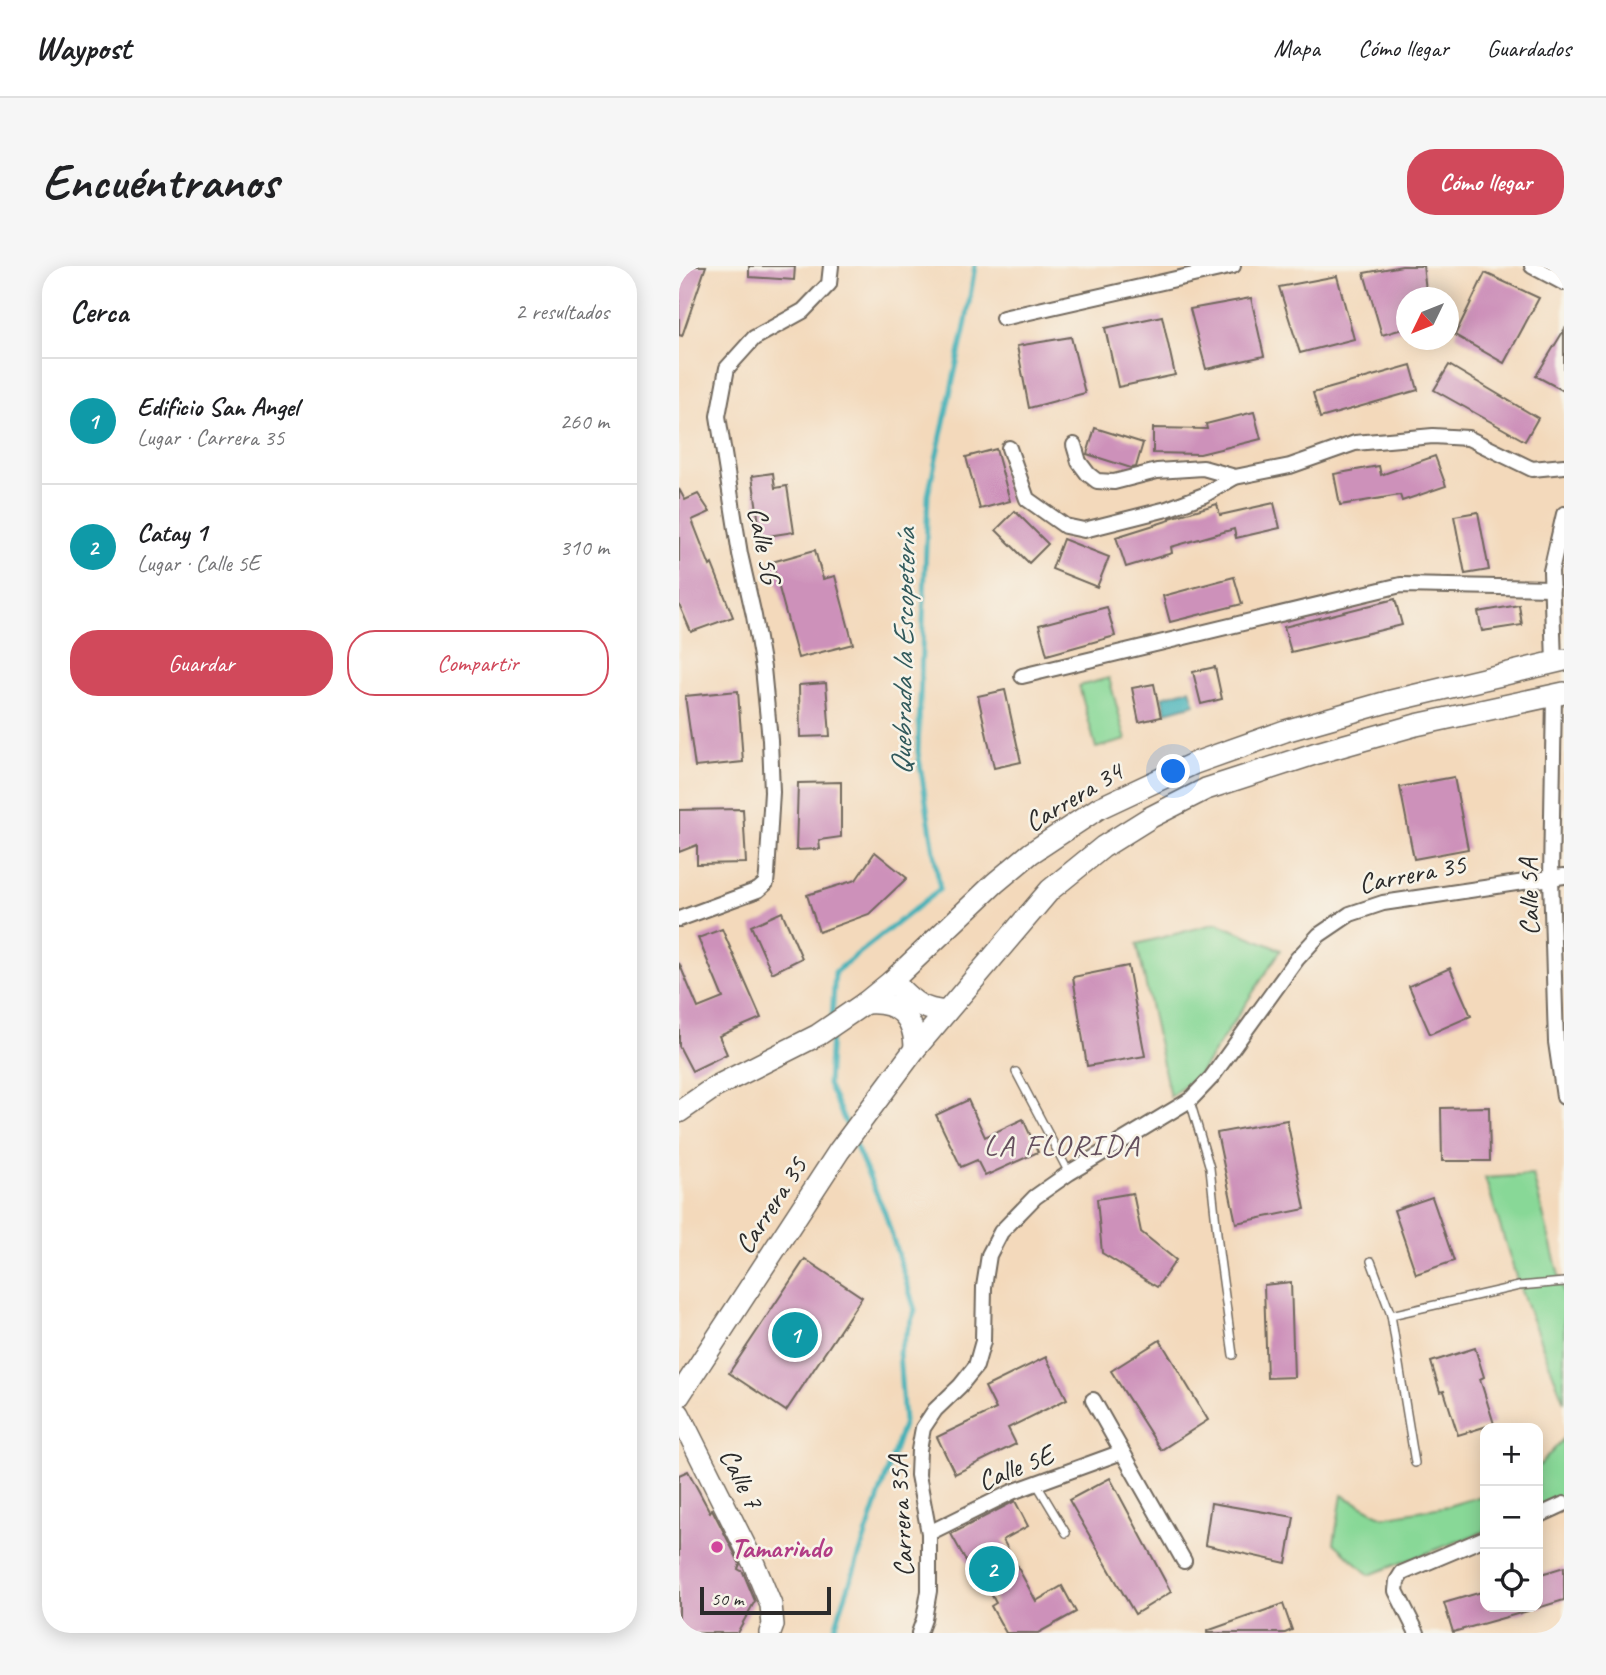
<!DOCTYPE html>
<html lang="es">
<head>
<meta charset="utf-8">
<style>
	:root { --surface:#fff; --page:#f6f6f6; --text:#202124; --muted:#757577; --line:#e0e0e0; --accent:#d1495b }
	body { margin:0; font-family:Caveat,sans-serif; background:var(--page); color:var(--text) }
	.controls { position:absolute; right:21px; bottom:21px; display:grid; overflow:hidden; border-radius:14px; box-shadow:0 4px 18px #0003 }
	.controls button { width:63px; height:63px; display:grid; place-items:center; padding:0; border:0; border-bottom:2px solid var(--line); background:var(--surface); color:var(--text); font:35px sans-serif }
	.compass { position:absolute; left:717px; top:21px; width:63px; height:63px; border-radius:50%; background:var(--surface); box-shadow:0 4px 18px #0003; rotate:227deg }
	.scale { position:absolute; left:21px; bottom:18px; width:131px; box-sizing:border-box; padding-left:7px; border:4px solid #2b2b2b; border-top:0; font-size:19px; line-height:24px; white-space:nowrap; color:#2b2b2b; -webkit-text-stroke:5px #f7f3e8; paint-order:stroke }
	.you { position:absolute; left:495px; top:506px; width:24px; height:24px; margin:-18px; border:5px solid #fff; border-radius:50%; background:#1a73e8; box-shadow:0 0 0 10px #1a73e833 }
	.badge { display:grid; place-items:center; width:46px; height:46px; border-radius:50%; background:var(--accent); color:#fff; font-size:23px; font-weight:700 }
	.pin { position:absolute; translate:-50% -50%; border:4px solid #fff; box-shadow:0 2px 7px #0006 }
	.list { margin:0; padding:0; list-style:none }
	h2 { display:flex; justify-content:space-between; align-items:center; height:91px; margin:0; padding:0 28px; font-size:30px }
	h2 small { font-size:23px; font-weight:400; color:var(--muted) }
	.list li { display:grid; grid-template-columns:46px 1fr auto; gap:21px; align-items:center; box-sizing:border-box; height:126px; padding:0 28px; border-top:2px solid var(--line) }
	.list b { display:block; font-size:26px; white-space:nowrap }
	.list p { margin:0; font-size:23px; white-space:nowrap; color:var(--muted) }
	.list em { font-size:23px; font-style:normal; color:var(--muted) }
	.actions { display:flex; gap:14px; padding:21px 28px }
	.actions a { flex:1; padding:16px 0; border:2px solid var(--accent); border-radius:28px; text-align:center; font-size:24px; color:var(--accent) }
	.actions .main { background:var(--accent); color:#fff }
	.icon { flex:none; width:38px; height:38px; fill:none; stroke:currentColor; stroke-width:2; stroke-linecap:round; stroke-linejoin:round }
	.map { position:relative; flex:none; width:885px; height:1367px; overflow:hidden; border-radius:28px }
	header { display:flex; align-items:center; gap:42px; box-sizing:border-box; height:98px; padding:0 35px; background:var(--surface); border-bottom:2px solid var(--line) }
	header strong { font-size:33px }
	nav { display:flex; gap:38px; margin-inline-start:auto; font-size:24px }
	.intro { display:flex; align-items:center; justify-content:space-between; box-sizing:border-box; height:168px; padding:0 42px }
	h1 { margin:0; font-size:49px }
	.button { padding:18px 32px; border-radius:28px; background:var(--accent); color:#fff; font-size:24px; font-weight:700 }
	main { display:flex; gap:42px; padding:0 42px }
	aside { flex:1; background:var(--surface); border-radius:28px; box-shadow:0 4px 18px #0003 }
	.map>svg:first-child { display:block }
</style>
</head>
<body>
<header>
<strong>Waypost</strong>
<nav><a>Mapa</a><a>Cómo llegar</a><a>Guardados</a></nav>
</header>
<div class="intro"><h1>Encuéntranos</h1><a class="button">Cómo llegar</a></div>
<main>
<aside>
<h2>Cerca<small>2 resultados</small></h2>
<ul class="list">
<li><span class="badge" style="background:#0f9aa8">1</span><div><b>Edificio San Angel</b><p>Lugar · Carrera 35</p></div><em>260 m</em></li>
<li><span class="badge" style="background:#0f9aa8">2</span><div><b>Catay 1</b><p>Lugar · Calle 5E</p></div><em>310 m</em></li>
</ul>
<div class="actions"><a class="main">Guardar</a><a>Compartir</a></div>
</aside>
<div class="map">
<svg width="885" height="1367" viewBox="0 0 885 1367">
	<rect width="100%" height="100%" fill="#f7f3e8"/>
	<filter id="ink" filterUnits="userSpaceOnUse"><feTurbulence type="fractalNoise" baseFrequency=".0143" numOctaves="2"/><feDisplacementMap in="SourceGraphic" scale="14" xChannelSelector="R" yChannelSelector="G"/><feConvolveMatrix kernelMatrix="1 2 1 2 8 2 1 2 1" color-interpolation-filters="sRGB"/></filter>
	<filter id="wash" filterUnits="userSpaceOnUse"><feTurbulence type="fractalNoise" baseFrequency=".00686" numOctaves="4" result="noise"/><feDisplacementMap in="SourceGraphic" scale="28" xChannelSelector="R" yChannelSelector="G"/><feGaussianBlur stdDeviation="1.57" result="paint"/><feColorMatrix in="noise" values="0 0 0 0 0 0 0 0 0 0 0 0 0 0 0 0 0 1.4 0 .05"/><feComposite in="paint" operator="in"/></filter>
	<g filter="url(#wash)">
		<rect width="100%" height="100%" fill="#f3d9bb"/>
		<g fill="#88d897" stroke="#5a8261" stroke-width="2">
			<path d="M430,412L447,474L417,482L400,420Z"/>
			<path d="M538,657L602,684L521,807L491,831L458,678Z"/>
			<path d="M854,909L885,1029V1136L840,1020L806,912Z"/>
			<path d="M885,1172V1234L859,1245V1201Z"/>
			<path d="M663,1229L704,1251L769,1240L806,1229V1265L690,1309L655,1277Z"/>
		</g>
		<path fill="#3fb0b7" stroke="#356e71" stroke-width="2" d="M511,423L516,438L487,446L483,431Z"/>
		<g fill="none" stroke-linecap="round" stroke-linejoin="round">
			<g stroke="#3fb0b7" stroke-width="5">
				<path d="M153,751L156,706L261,623L239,486L249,229L287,56L296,0"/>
				<path d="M152,768L149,818L169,862"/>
				<path d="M154,1367L225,1156L220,1086L236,1044L206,947L174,874"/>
			</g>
		</g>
		<g id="blocks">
			<g fill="#cd91ba">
				<path d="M0,0H27L3,70L0,69Z"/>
				<path d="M70,0H116L115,14L70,11Z"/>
				<path d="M723,0H744L748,32H727V62L703,69L685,7Z"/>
				<path d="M806,7L860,32L825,97L776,69Z"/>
				<path d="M658,10L675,73L621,87L600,21Z"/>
				<path d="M572,32L585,90L527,103L511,43Z"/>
				<path d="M483,50L496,109L439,121L426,62Z"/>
				<path d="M885,64V125L857,110Z"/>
				<path d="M392,71L406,127L350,142L338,80Z"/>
				<path d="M732,99L739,124L641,152L634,127Z"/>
				<path d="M770,99L859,152L846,175L755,124Z"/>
				<path d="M575,146L582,173L521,188L474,187V162L528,163L527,158Z"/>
				<path d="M416,162L464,177L457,201L452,202L408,188Z"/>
				<path d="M317,183L331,235L301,243L287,191Z"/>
				<path d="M756,190L767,220L723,235L721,229L661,239L655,208L700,200L702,209Z"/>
				<path d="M94,207L96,222L108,220L115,266L82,271L73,210Z"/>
				<path d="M0,223L6,234L19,228L31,246L13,254L31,300L33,298L54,351L12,366L0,338Z"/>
				<path d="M595,237L601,262L557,272L555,263L492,281L493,287L447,301L437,271L491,254V252L498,250L538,238L541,249Z"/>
				<path d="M336,245L369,278L350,297L317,264Z"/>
				<path d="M799,246L810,304L786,308L775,250Z"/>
				<path d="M384,273L430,291L418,321L373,303Z"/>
				<path d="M136,284L144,313L156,310L174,378L119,392L93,296Z"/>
				<path d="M555,311L563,338L491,356L484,330Z"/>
				<path d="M716,333L723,359L612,386L605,361Z"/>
				<path d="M840,339L843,359L803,365L799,346Z"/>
				<path d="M428,341L436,370L368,389L360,359Z"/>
				<path d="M536,401L543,433L522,438L514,406Z"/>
				<path d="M147,417L151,470L121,471L120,419Z"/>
				<path d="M475,418L482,451L460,456L453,422Z"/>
				<path d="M326,424L342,496L315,502L299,430Z"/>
				<path d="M59,425L64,496L16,501L6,430Z"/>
				<path d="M775,511L789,583L735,593L721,521Z"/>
				<path d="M162,516V571L140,574L141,583L117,584L119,517Z"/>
				<path d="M64,543L67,597L18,598V579L0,586V544Z"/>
				<path d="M196,586L228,612L190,648L140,666L128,629L177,614Z"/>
				<path d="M103,646L123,692L93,707L72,660Z"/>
				<path d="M43,663L82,752L40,770L48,788L13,805L0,780V697L19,742L44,732L19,672Z"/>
				<path d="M449,700L466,790L408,800L394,711Z"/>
				<path d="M771,702L792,750L751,768L730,720Z"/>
				<path d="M289,834L306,871L344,853L359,886L306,910L298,894L282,901L257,849Z"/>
				<path d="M810,841L811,895H763L762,842Z"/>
				<path d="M608,854L626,943L557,957L538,867Z"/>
				<path d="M454,927L462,966L497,994L478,1021L423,987L418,933Z"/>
				<path d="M753,931L775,995L737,1008L715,944Z"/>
				<path d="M126,993L183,1031L107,1145L50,1107Z"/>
				<path d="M612,1016L615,1111L588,1112L585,1019Z"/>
				<path d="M481,1074L529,1154L482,1184L432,1105Z"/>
				<path d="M796,1082L805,1111L801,1113L815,1158L779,1169L765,1125L761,1126L752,1096Z"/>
				<path d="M367,1091L388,1133L329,1162L337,1178L276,1208L258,1171L317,1143L306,1121Z"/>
				<path d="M9,1205L31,1246L33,1243L61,1298L59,1303L64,1306L76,1335L58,1367H0V1209Z"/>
				<path d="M431,1212L492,1326L456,1348L390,1234Z"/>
				<path d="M336,1235L349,1260L324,1274L357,1335L383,1320L397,1346L359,1367H327L312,1340L317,1337L300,1306L295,1309L272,1268Z"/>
				<path d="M532,1237L615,1251L607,1297L526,1279Z"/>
				<path d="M885,1301V1334L859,1342V1309Z"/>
				<path d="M806,1325V1341H849V1345L774,1366L765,1337Z"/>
				<path d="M604,1338L613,1364L606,1367H528V1365Z"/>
			</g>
		</g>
	</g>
	<g filter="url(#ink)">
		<use href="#blocks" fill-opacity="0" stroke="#71685d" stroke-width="2"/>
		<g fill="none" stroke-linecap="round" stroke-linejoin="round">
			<g stroke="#71685d" stroke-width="10">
				<g id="lane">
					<path d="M337,806L390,907"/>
					<path d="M511,835L531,902L540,986L554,1089"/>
					<path d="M692,995L712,1049"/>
					<path d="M736,1197L712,1049L840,1020L885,1016"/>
					<path d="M357,1217L387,1267"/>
				</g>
			</g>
			<g stroke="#71685d" stroke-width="18">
				<g id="street">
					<path d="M853,0L885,17"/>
					<path d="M324,52L554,0"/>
					<path d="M395,179L400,196L409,208L418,215L435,216L478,205L524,202L556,211"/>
					<path d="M330,182L348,233L386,260L405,264L488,243L525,229L556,211L611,200L676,177L754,170L789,172L853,203L885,200"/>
					<path d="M875,397L872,305L885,248"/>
					<path d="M343,410L722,319L873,322"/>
					<path d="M875,429L872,611L877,776L885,831"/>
					<path d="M0,653L79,624L87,617L88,608L93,526L91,474L84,402L75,350L61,288L39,150L48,102L75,72L124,45L150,18L152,0"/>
					<path d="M414,1134L505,1295"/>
					<path d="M859,1250L885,1238"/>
					<path d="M250,1267L333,1226L443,1186"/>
					<path d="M240,1367L245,1353L250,1325V1267L239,1209L240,1184L244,1162L256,1144L281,1120L297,1100L304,1075L305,1021L310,989L322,966L356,931L390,907L511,834L532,812L618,693L640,669L671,648L704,637L885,610"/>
					<path d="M738,1367L717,1325L718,1315L723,1307L806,1272"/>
				</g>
			</g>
			<g stroke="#71685d" stroke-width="24">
				<g id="secondary">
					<path d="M213,715C233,734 238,743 267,746"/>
					<path d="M186,737C218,734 236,750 236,783"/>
					<path d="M0,846L36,821L139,769L186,737L213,715L316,617L352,587L420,542L516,497L606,465L708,436L885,394"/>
					<path d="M0,1130L160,885L236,783L371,624L424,581L472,551L527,523L638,487L737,459L885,427"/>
					<path d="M0,1148L75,1298L92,1339L94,1359L91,1367"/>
				</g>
			</g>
			<use href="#lane" stroke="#fff" stroke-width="7"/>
			<use href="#street" stroke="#fff" stroke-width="14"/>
			<use href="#secondary" stroke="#fff" stroke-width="21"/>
		</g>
	</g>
	<circle fill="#d1479c" stroke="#f7f3e8" stroke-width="2.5" cx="38" cy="1281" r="7"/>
	<g text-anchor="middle" stroke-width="5" stroke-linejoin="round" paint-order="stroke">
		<g font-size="28" fill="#2b2b2b" stroke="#f7f3e8">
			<text transform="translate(86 279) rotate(79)" y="10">Calle 5G</text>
			<text transform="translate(394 530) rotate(-31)" y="10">Carrera 34</text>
			<text transform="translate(733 607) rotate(-11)" y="10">Carrera 35</text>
			<text transform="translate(849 631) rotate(-91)" y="10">Calle 5A</text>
			<text transform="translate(91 939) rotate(-57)" y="10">Carrera 35</text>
			<text transform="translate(336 1201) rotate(-22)" y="10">Calle 5E</text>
			<text transform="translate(63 1212) rotate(63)" y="10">Calle 7</text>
			<text transform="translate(221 1250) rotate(-93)" y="10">Carrera 35A</text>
		</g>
		<g font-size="28" font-weight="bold" fill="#b23c85" stroke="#f7f3e8" text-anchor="start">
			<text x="52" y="1291">Tamarindo</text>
		</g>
		<g font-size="30" font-style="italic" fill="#325a5c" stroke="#f7f3e8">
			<text transform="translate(224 386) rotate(-89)" y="10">Quebrada la Escopetería</text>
		</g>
		<g font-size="30" letter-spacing="2" fill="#644f5d" stroke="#f7f3e8">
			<text x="383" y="889">LA FLORIDA</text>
		</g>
	</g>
</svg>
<div class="controls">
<button>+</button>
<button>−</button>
<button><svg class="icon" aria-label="locate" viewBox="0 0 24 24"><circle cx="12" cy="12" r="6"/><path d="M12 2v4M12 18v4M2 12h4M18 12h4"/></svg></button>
</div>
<svg class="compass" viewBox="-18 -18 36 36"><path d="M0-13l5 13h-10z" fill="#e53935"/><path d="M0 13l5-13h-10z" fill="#757577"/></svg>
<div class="scale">50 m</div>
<div class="you"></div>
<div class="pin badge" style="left:116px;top:1069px;background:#0f9aa8">1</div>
<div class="pin badge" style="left:313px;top:1303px;background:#0f9aa8">2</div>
</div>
</main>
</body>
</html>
